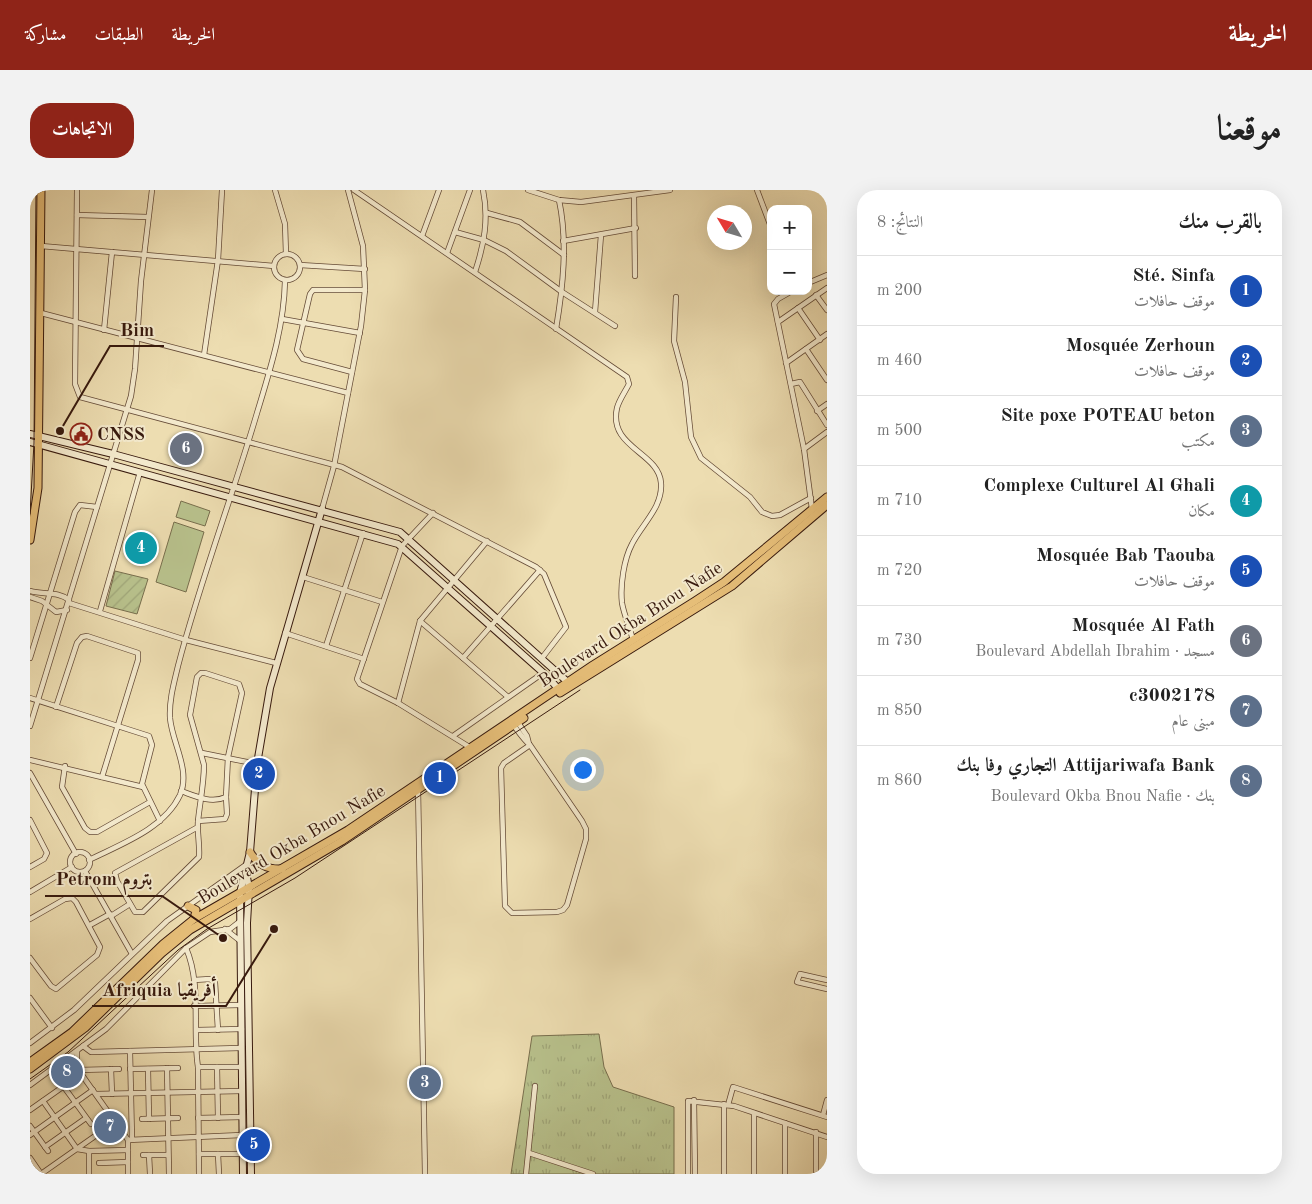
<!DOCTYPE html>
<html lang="ar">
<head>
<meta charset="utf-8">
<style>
	:root { --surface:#fff; --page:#f2f2f2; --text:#222; --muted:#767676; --line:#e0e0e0; --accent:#8f2418 }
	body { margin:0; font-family:"Old Standard TT",Amiri,serif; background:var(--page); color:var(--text); direction:rtl }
	.controls { position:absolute; right:15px; top:15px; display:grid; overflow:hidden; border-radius:10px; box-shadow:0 5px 20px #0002 }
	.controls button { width:45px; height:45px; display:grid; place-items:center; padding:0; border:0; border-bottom:1px solid var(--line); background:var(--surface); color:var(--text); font:25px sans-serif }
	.compass { position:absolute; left:677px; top:15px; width:45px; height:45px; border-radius:50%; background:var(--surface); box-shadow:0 5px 20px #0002; rotate:308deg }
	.you { position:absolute; left:552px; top:579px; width:18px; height:18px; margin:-12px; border:4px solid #fff; border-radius:50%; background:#1a73e8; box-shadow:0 0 0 8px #1a73e833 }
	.badge { display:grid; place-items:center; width:32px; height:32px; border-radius:50%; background:var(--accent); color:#fff; font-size:16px; font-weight:700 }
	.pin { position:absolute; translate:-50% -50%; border:2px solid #fff; box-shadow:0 1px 5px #0006 }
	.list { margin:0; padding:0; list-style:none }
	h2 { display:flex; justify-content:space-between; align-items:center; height:65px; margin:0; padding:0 20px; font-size:21px }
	h2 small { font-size:16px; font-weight:400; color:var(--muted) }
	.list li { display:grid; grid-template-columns:32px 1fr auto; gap:15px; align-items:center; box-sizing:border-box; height:70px; padding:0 20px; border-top:1px solid var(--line) }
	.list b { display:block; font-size:19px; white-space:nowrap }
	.list p { margin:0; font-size:16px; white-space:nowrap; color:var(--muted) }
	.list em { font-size:16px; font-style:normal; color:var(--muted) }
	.map { position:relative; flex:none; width:797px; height:984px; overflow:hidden; direction:ltr; border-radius:20px }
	header { display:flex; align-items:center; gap:30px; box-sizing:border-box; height:70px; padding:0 25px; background:var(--accent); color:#fff }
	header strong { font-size:24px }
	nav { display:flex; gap:28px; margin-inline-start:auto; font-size:18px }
	.intro { display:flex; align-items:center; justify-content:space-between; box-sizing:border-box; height:120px; padding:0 30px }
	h1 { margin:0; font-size:35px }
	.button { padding:12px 22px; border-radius:20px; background:var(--accent); color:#fff; font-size:18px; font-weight:700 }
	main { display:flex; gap:30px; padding:0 30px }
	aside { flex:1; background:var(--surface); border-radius:20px; box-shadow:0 5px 20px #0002 }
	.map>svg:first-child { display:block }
</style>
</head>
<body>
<header>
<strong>الخريطة</strong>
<nav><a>الخريطة</a><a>الطبقات</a><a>مشاركة</a></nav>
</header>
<div class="intro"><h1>موقعنا</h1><a class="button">الاتجاهات</a></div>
<main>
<aside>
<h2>بالقرب منك<small>النتائج: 8</small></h2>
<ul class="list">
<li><span class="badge" style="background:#1a4fb4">1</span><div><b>Sté. Sinfa</b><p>موقف حافلات</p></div><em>200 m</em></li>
<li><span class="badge" style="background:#1a4fb4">2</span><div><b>Mosquée Zerhoun</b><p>موقف حافلات</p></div><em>460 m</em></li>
<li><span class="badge" style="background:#5c6f8a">3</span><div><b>Site poxe POTEAU beton</b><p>مكتب</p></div><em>500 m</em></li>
<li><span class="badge" style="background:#0f9aa8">4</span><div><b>Complexe Culturel Al Ghali</b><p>مكان</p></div><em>710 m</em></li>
<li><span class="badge" style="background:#1a4fb4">5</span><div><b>Mosquée Bab Taouba</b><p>موقف حافلات</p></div><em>720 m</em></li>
<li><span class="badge" style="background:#6b7280">6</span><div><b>Mosquée Al Fath</b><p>مسجد · Boulevard Abdellah Ibrahim</p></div><em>730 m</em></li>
<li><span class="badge" style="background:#5c6f8a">7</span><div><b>c3002178</b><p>مبنى عام</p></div><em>850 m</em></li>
<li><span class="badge" style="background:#5c6f8a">8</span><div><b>Attijariwafa Bank التجاري وفا بنك</b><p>بنك · Boulevard Okba Bnou Nafie</p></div><em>860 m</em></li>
</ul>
</aside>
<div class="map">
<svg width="797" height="984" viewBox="0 0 797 984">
	<defs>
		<pattern id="grass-tufts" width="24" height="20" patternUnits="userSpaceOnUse" patternTransform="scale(1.25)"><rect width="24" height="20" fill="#b8c18c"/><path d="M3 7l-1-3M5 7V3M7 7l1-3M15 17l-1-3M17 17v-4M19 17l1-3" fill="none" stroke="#9fa578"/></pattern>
		<pattern id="garden-furrows" width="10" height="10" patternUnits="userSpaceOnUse" patternTransform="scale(1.25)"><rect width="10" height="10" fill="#b8c18c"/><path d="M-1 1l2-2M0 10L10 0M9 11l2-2" fill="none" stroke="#9fa578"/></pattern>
	</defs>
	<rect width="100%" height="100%" fill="#edddb1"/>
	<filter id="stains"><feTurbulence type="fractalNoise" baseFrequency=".004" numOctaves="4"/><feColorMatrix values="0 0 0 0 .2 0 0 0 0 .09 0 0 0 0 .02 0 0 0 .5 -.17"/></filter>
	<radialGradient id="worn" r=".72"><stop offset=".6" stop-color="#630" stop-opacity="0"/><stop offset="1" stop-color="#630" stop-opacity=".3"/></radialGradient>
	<path fill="url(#grass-tufts)" stroke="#786e4d" d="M569,844L574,877L583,897L644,917V984H481L502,846Z"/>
	<path fill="url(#garden-furrows)" stroke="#786e4d" d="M85,381L118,389L107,424L76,416Z"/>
	<g fill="#b8c18c" stroke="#786e4d">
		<path d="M151,311L180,321L175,336L146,327Z"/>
		<path d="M144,332L174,342L156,402L126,392Z"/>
	</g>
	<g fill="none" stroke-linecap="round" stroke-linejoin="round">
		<g stroke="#654b37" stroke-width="6">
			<g id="street">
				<path d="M47,0L45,194L50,207L312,277L506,377L514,384L536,437L512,468"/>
				<path d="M245,0L255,34L256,64"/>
				<path d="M324,0L597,187L599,194C595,202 589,210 587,218C578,258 629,262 631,293C633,317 612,334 602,354C594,369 590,395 592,413C594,425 600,438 603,450"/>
				<path d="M498,0L529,10L551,12L640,0"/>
				<path d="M727,0L741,37"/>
				<path d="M604,6L605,86"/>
				<path d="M457,23L490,32L534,65"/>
				<path d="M47,25L118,27"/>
				<path d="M425,42L454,50L476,61L532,102L585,136"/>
				<path d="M392,46L409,0"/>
				<path d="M533,51L606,38"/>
				<path d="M11,56L244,76"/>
				<path d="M417,63L440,0"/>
				<circle cx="257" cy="77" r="13"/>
				<path d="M270,75L335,79"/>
				<path d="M445,82C454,55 459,29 453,0"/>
				<path d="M778,93L797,85"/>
				<path d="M762,101L748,109L744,114L774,259L782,319"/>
				<path d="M786,105L797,120"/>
				<path d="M646,107L644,151L655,192L661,247L671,268L720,307L732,322L742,326L750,325L781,308"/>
				<path d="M768,118L790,150"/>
				<path d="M565,122L571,45"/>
				<path d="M11,123L318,203"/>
				<path d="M252,129L330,143"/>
				<path d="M748,132L797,98"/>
				<path d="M526,139C533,97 538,52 529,10"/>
				<path d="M74,140L82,62"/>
				<path d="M776,159L797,190"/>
				<path d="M174,165L188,70L192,0"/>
				<path d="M756,173L797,144"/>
				<path d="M322,182L273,169L267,160L280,104L283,100H335"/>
				<path d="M761,194L770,192L797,235"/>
				<path d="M787,221L797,214"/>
				<path d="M774,259L797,242"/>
				<path d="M292,319L304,276L331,136L335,100L333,56L318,0"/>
				<path d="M403,323L372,356L327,489L330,494L368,513L441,558"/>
				<path d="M273,387L352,412"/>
				<path d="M0,401C14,405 28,401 39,410"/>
				<path d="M0,407L12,411L26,422L37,420"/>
				<path d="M39,413L156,450L246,473"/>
				<path d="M70,421L110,282"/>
				<path d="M390,431L478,507"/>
				<path d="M255,443L334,469"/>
				<path d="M296,456L333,343"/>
				<path d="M0,468L45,322L50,315L67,317"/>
				<path d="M433,468L510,380"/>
				<path d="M0,508L119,546L122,555L112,594L130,631"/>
				<path d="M368,513L390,431L457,351"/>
				<path d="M26,517L47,453L52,447L57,446L108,463V470L72,587"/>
				<path d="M487,531L497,546L499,554"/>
				<path d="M482,533C488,541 493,549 500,555L552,631L556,639V649L537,715L533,720L527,722L482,723L475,716L471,578L474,573L500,555"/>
				<path d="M0,536L101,206L105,179L111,91L122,0"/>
				<path d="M423,546L513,483"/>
				<path d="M172,563L227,574"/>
				<path d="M0,570L113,597"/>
				<path d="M35,576L32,597L55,638L60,642H67L120,612"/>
				<path d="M0,583L46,664"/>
				<path d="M388,598L395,984"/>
				<path d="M151,601C165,606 181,614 196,607L198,567L212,503L209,494L175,483H171L167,487L160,525L174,575C174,593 170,612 168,631C167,643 170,655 169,667L113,722H105L87,691L85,683L168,637"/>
				<path d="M0,630L17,663L14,669L0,677"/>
				<path d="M168,631L195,629L197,624L196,607"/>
				<circle cx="50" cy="672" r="10"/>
				<path d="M59,670C91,654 134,639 150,605C161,580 142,553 140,528C139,510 144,493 148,476C170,391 202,308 227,223C240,180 254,137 255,91"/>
				<path d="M55,681L102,764"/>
				<path d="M0,702L42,677"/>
				<path d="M81,726L100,714"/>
				<path d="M0,729L35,709L42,708L46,712L70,757L67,765L26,799L21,796L0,768"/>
				<path d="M60,735L80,724"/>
				<path d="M195,739L209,750"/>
				<path d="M156,758C172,795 162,839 168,877L169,984"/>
				<path d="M164,790L180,789L185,792L188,840"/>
				<path d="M797,790L770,784L767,792L797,799"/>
				<path d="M0,808L22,838"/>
				<path d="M164,816L210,815"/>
				<path d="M167,840L212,839"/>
				<path d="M0,853L44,820L137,731L217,674"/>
				<path d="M53,856L61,862L210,858"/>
				<path d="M47,861V878"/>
				<path d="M100,861L102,949"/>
				<path d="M33,871L47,878L98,950V984"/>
				<path d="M168,877H211"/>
				<path d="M187,877L188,928"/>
				<path d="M137,878L139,984"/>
				<path d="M81,879L82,904"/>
				<path d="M100,879L148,878"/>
				<path d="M118,879L119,929"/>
				<path d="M49,880L89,879"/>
				<path d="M0,895L76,839L156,758L180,742L200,739L209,732"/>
				<path d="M34,897L61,934"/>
				<path d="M66,904L212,901"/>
				<path d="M664,910L665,984"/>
				<path d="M13,911L47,959L59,961L98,960"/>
				<path d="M698,915L703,897L797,927"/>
				<path d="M0,920L51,884"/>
				<path d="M793,925L797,910"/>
				<path d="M168,928L212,927"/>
				<path d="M112,929L148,928"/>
				<path d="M0,936L18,961"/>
				<path d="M0,945L63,900"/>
				<path d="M98,950L212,945"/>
				<path d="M15,957L56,928"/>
				<path d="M59,961V984"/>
				<path d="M499,963L563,984"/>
				<path d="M169,964H213"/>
				<path d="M188,964L189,984"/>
				<path d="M113,965H138"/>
				<path d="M119,965L120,984"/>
				<path d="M0,968L11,984"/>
				<path d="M69,973L98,972"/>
				<path d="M11,984L85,932"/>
				<path d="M496,984L505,896"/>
				<path d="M658,984V911L704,916L797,947"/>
				<path d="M694,984V914"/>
				<path d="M724,984V923"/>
				<path d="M755,984V933"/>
				<path d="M786,984V942"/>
			</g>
		</g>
		<g stroke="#381a0e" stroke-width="8">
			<g id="secondary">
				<path d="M0,244L83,264L370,342L541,495"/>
				<path d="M0,252L368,354L518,487L530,501"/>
				<path d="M216,682L219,698L217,733L221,984"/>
				<path d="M213,984L210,703L220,662L227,574L240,498L292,319"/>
			</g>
		</g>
		<g stroke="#381a0e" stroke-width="9">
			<g id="primary">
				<path d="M0,350L8,298L11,0"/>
				<path d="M530,503L702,396L797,315"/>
				<path d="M220,662C227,674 238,680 252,679"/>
				<path d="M158,716L166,720L164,729"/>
				<path d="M0,872L42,842L133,754L164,729L318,640L563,475L665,411L694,392L797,307"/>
				<path d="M0,879L55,838L132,763L160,740L312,651L494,528"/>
			</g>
		</g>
		<use href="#street" stroke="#f3e9cc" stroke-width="4.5"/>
		<use href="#secondary" stroke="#f3e9cc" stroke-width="6"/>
		<use href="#primary" stroke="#e6be78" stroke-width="7"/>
		<g stroke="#381a0e" stroke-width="1">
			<path d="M0,324L4,253L6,0"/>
			<path d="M0,889L38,862L148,760L177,739L265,688L550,500"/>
		</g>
	</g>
	<defs>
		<g id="civic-ring" transform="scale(1.125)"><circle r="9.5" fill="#f3e9cc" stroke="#8f2418" stroke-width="1.5"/><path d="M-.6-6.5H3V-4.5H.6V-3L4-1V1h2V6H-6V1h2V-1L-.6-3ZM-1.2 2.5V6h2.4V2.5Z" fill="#8f2418"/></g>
	</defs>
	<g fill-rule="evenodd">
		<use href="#civic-ring" x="51" y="244"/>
	</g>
	<g text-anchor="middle" stroke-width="4" stroke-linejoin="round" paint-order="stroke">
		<g font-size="18" font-weight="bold" fill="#381a0e" stroke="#f3e9cc" text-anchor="start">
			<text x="67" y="250">CNSS</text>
		</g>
		<g font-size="18" fill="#381a0e" stroke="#f3e9cc">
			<text transform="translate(600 434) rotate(-33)" y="6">Boulevard Okba Bnou Nafie</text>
			<text transform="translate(261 654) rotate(-31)" y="6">Boulevard Okba Bnou Nafie</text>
		</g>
	</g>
	<path fill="none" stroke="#381a0e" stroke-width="2" d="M30 241L80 156H134M193 748L132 706H15M244 739L196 816H62"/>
	<g fill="#381a0e" stroke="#f3e9cc" stroke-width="2">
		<circle cx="30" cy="241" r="5"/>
		<circle cx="193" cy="748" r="5"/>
		<circle cx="244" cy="739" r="5"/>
	</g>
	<g font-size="19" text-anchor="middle" font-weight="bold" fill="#381a0e" stroke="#f3e9cc" stroke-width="4" stroke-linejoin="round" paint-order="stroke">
		<text x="107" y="146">Bim</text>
		<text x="74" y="695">Petrom بتروم</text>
		<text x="129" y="806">Afriquia أفريقيا</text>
	</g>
	<rect width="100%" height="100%" filter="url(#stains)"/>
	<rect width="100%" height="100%" fill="url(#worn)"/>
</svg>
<div class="controls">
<button>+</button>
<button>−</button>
</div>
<svg class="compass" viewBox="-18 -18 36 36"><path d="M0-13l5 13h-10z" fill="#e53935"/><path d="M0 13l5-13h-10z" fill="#767676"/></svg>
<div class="you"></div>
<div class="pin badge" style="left:410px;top:588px;background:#1a4fb4">1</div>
<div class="pin badge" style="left:229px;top:584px;background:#1a4fb4">2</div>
<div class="pin badge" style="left:395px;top:893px;background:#5c6f8a">3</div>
<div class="pin badge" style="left:111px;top:358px;background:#0f9aa8">4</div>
<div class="pin badge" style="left:224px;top:955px;background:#1a4fb4">5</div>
<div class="pin badge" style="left:156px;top:259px;background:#6b7280">6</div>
<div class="pin badge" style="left:80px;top:937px;background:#5c6f8a">7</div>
<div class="pin badge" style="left:37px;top:882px;background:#5c6f8a">8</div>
</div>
</main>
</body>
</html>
